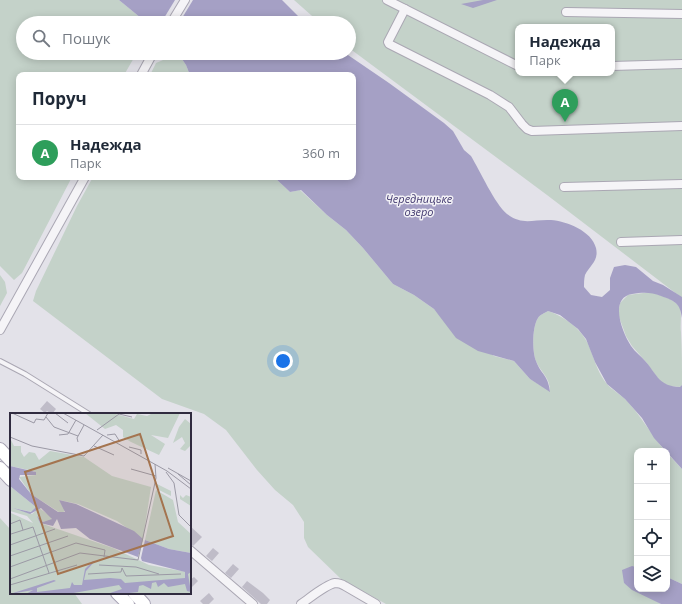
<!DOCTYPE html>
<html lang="uk">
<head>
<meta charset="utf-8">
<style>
	:root { --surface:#fff; --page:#f2f2f3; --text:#1f2937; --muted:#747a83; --line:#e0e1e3; --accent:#1a73e8 }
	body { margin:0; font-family:"Open Sans",sans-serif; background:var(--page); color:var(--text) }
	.controls { position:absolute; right:12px; bottom:12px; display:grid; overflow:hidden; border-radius:8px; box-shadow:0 2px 10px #0003 }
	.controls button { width:36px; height:36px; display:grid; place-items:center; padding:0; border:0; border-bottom:1px solid var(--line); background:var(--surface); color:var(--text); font:20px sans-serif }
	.you { position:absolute; left:283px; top:361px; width:14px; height:14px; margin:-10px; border:3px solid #fff; border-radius:50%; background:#1a73e8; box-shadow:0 0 0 6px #1a73e833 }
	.badge { display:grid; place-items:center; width:26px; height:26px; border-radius:50%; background:var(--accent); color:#fff; font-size:13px; font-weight:700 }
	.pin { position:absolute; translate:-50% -33px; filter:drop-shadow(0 1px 2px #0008) }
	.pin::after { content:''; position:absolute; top:21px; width:14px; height:12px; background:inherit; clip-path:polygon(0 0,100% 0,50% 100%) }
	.popup { position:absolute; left:515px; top:24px; width:100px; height:52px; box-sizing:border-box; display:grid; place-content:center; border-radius:8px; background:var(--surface); filter:drop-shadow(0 1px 3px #0005); font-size:13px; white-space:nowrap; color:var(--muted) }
	.popup b { font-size:15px; color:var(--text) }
	.popup::after { content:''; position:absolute; left:50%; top:100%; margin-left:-8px; border:8px solid transparent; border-top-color:var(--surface) }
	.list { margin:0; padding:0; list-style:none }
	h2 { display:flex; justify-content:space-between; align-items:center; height:52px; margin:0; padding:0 16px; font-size:17px }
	h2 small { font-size:13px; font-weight:400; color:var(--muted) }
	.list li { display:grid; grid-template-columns:26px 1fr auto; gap:12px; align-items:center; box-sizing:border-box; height:56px; padding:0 16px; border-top:1px solid var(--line) }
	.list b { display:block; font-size:15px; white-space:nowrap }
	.list p { margin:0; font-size:13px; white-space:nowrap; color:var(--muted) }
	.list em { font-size:13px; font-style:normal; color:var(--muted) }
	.icon { flex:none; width:22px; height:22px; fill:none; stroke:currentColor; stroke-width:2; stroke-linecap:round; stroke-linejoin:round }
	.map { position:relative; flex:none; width:682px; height:604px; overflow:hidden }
	.search { position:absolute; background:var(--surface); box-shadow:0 2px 10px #0003; left:16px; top:16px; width:340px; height:44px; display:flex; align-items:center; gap:10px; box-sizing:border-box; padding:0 14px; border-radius:22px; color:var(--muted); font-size:15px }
	.panel { position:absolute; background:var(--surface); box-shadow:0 2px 10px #0003; left:16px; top:72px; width:340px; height:108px; border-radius:8px }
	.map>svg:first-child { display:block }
</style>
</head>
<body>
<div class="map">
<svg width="682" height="604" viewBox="0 0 682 604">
	<rect width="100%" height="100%" fill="#e3e2e9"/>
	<g fill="#c4d2c9" fill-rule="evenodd">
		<path d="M0,0H119L147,23H23V53H145L144,54L135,56L124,75H19V177H72L22,273L14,280L0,266Z"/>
		<path d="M294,0H682V298L547,195L349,48V23H320ZM518,27H612V73H518Z"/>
		<path d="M165,53H178L186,65L190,75H150L156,63L163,60Z"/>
		<path d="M93,177H274L290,192L300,190L327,215L346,230L363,248L393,284L414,295L434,309L442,318L494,356L514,361L530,379L550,391C550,377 541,373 536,361C532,351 532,327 538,318C539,315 545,313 548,311C567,318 584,330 591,351C595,362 599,375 607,384C612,390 620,394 626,400C641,416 651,434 665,451H637V567L632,566L624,583L661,604H386L341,579L308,547L304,538V522L293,505L275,490L257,470L226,430L204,414L162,399L33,301L36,291L77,206Z"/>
		<path d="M0,275L5,282L7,293L0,306Z"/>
		<path d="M651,292C661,296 674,298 680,308C682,315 680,325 681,332C682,350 682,367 682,385L681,387L669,386L660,381L646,362L632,346L626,336L618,314L620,303L628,295Z"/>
		<path d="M667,453L682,469V584L667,577Z"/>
		<path d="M0,518L11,530V593H74L82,604H0Z"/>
	</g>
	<g fill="#a5a0c5">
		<path d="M119,0H175L161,23H147Z"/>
		<path d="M193,0H282L305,23H179Z"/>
		<path d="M483,0H497L473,8L461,4Z"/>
		<path d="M178,53H345L389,83L444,123L453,131L464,150L471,156C480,171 495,204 507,214C523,226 533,219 551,220C566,221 592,231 596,248C599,261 590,265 585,275C584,279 584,283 584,287L591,295L602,297L610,290V278L614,267L625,265L636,267L653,281L663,285L682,297V318C680,303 675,301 661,296C651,292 643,292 632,294C608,298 623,334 631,346C635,352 641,356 646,362C658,376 659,386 680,387L682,385V469L654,438L642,418L625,399L607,384L595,362L586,339L578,329L560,315L548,311C545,313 539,315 538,318C532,327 532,351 536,361C541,375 548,374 550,392L530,379L514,361L478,351L456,338L434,309L414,295L393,284L363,248L346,230L327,215L301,190L290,192L274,177H353V75H190L186,65Z"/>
		<path d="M632,566L637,567V589H667V577L682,584V604H661L632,590L624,583L622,570Z"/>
	</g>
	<g fill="#bfbcc8">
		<path d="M47,401L56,409L52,414L47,411L45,413L40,409Z"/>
		<path d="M190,526L202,537L193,546L190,542Z"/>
		<path d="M213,548L219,553L212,561L206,556Z"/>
		<path d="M233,564L239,569L231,578L225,573Z"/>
		<path d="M194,577L198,581L190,589V580Z"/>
		<path d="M247,581L263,593L270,600L267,604H261L242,587Z"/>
		<path d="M209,593L214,599L209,604H203L200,601Z"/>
	</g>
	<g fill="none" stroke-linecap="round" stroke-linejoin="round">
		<g stroke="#aaa7b3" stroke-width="6">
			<path id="lane" d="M0,361L25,374L89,414"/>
		</g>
		<g stroke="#aaa7b3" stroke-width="10">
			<g id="street">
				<path d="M387,0L518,66"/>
				<path d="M405,9L388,42L389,44L490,95L509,107L522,124L527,129L532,131L682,126"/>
				<path d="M566,12L682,14"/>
				<path d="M171,23L185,0"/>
				<path d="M612,66L682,64"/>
				<path d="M141,75L153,53"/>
				<path d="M564,187L682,184"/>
				<path d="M621,242L682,240"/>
				<path d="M0,330L85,177"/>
				<path d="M190,550L253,604"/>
				<path d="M301,604C310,598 325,585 335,583C339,583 342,584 345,586L376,604"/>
			</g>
		</g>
		<g stroke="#a6a2b3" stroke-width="14">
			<g id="primary">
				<path d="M0,449L11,461"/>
				<path d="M0,468L11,480"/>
				<path d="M117,593L128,604"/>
				<path d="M134,593L144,604"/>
			</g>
		</g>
		<use href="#lane" stroke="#f5f4f7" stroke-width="4"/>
		<use href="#street" stroke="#f5f4f7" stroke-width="8"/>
		<use href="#primary" stroke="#fff" stroke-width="12"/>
	</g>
	<g text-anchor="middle" stroke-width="3" stroke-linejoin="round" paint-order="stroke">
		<g font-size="11" font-style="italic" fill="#42396f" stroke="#f2f1f6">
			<text x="419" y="203">Чередницьке<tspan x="419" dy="13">озеро</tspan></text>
		</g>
	</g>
	<g transform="translate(10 413)">
		<rect width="181" height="181" fill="#e3e2e9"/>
		<path d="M75,0H102L124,6L127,1L137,3L143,0H170L158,25L141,22L155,31L149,42L121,29L113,24V17L106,12L95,16ZM175,6L181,11V32L175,38L170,36L175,30L172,24L163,30L169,14ZM0,25L4,33H11V39L14,44L19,39L25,40L29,47L40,38L74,44L102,63L141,74L133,126L107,108L68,91L49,87L55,97L52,101L21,81L9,64L26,62L24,58L0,53ZM147,71L161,78V83L147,76ZM0,73L26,94L22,99L3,95L22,101L29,95L42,104L41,108L33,109L28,103L30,110L103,135L139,152L177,159L181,157V181H0L1,100L23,110L17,103L0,98ZM146,77L163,87L168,109L181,121V140L159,136L135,127ZM176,82L181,84V93L170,86V82L173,85Z" fill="#c4d2c9"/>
		<path d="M0,53L26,59V62H10L9,66L21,81L48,99H55L49,87L66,91L124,118L133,126L128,144L80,126L66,115L51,116L47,106L43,113L30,110L27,103L33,109L42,106L31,95L20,101L3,95L21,99L26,94L0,73ZM135,127L159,136L181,140V159L178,161L181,179L177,178L175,171L158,174L154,170L148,174L146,169L142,170L141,176L133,172L129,173L128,179L111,181H97L112,176L109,172L58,181H16L23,177L0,181L44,167L46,168L27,175V179L60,175L62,169L64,172H72L75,156L83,148H85L76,158L74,167L100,165L111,166L115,170L175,165V159L132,148L131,145Z" fill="#a5a0c5"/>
		<path fill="none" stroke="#9b99a5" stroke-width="1" d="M2,0L24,10L26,6L34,7L38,0M45,0L58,10M53,0L157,58L181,76M36,4L44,14L68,23M87,17L109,1L122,4M49,22L58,21L66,7M97,22L105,21L110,29M0,24L22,33L74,43L93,22M68,29L67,25L74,12M84,33L104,42M119,34L131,37V41M158,55L181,68M121,56L146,63M156,59L164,70L169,102L181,114M168,61L181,72M0,111L10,107L13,117M1,121L23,114L39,160M0,132L45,116M0,143L58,123M89,152L126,154L149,161M0,154L66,130L95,137L94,144M112,155L116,163L171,161M78,161L111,159L112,155M0,166L70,140L128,147L146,65L145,51M0,172L67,152"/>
		<path fill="#a4744f" fill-opacity="0.15" stroke="#a4744f" stroke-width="2" d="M130,21L163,123L48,161L15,59Z"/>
		<rect width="181" height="181" fill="none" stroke="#302b3f" stroke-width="2"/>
	</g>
</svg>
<div class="controls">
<button>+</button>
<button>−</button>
<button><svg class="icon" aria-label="locate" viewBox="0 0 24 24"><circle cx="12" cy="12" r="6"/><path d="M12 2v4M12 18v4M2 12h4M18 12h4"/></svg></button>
<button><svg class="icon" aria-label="layers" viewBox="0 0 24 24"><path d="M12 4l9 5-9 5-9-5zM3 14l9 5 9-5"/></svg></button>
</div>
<div class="you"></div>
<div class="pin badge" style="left:565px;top:122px;background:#2e9e5b">A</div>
<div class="popup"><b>Надежда</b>Парк</div>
<div class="search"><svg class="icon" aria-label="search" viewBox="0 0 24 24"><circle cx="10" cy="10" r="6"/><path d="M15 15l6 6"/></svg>Пошук</div>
<section class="panel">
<h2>Поруч<small></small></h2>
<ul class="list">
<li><span class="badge" style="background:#2e9e5b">A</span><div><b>Надежда</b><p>Парк</p></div><em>360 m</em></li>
</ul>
</section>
</div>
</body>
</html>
